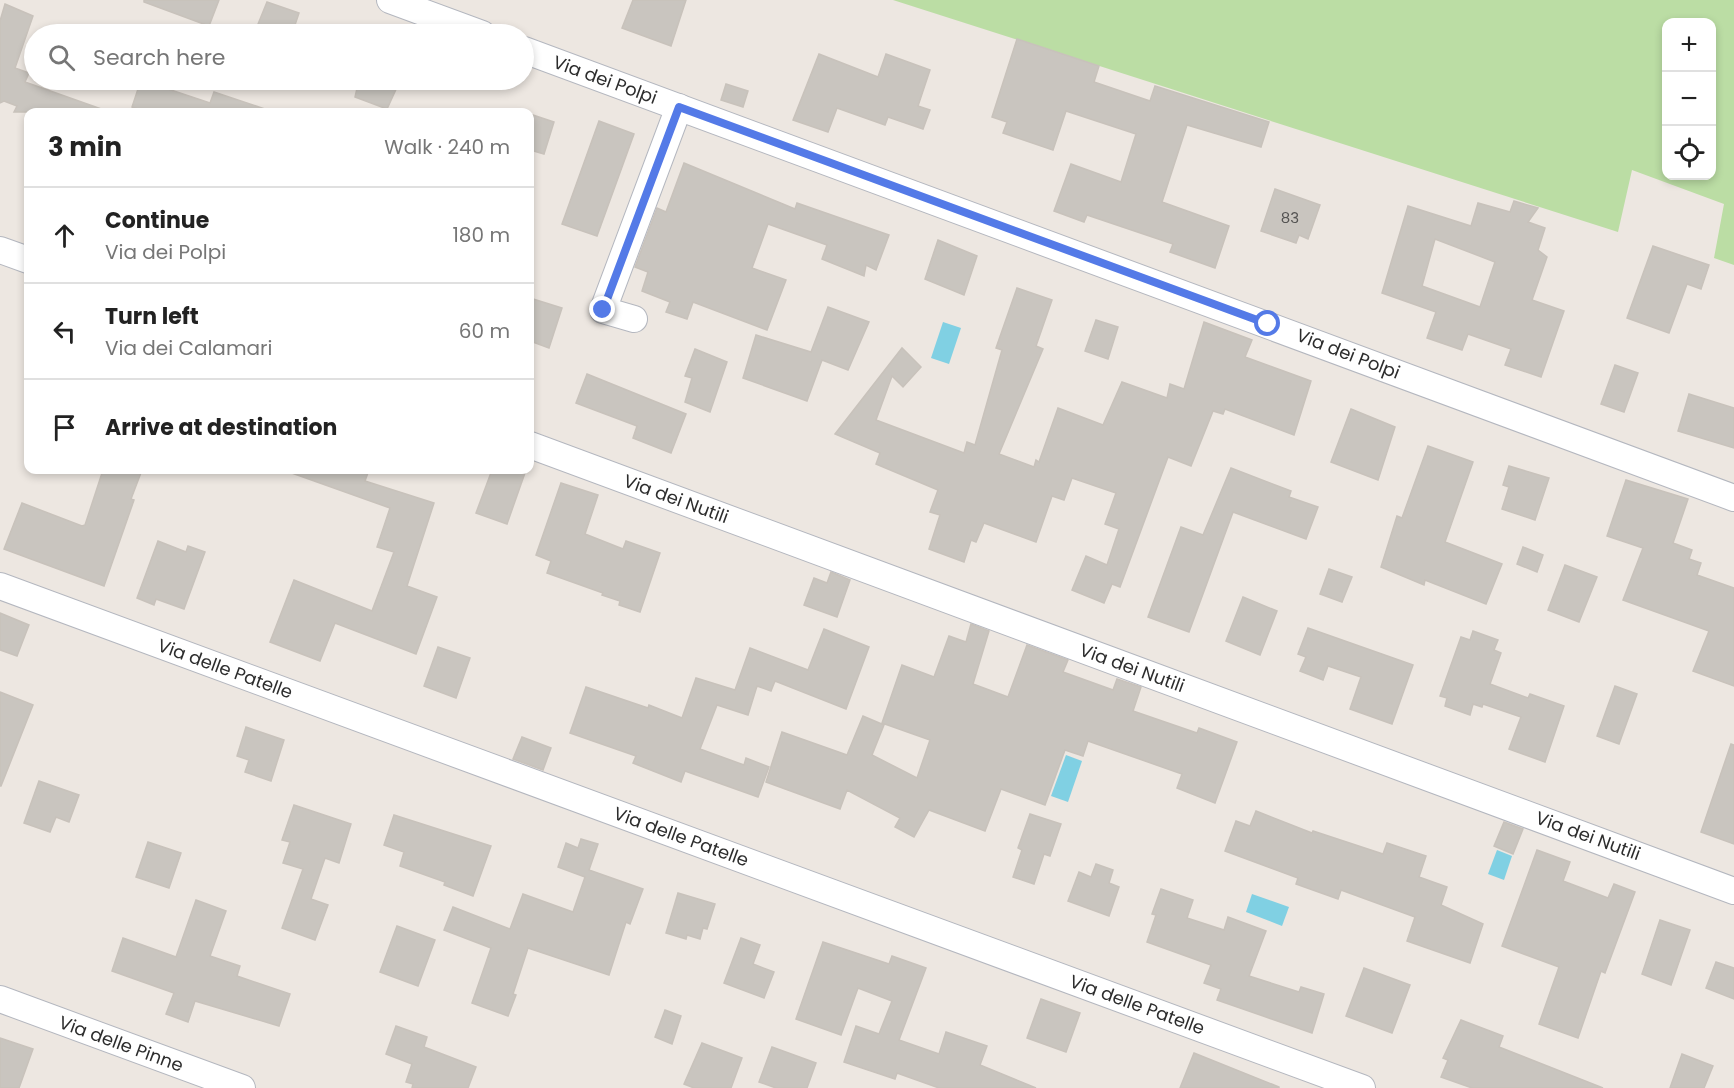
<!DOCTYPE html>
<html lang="en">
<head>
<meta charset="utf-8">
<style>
	:root { --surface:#fff; --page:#f2f2f2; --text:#222; --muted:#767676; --line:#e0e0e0 }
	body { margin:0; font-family:Poppins,sans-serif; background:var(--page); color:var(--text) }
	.controls { position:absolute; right:18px; top:18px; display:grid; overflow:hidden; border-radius:12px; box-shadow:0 3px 9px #0003 }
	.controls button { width:54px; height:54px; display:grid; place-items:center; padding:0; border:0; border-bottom:2px solid var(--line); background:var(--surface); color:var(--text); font:30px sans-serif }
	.stop { position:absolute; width:18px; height:18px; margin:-14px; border:4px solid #547ae7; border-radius:50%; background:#fff }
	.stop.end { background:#547ae7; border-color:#fff; box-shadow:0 2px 6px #0008 }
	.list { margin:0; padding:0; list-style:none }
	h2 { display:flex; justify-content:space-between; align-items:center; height:78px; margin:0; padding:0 24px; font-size:26px }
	h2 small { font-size:20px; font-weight:400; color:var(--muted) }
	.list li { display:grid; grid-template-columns:39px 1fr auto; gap:18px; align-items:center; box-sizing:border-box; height:96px; padding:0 24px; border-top:2px solid var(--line) }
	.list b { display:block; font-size:22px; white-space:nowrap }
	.list p { margin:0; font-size:20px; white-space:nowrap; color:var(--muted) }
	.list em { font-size:20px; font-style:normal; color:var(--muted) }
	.icon { flex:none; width:33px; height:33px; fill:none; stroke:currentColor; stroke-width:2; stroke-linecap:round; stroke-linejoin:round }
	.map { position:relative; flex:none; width:1734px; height:1088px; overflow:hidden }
	.search { position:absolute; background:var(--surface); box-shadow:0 3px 9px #0003; left:24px; top:24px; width:510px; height:66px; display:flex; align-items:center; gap:15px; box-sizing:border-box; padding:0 21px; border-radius:33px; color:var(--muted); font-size:22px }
	.panel { position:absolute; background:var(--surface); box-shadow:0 3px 9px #0003; left:24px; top:108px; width:510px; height:366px; border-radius:12px }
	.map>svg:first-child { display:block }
</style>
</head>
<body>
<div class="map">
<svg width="1734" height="1088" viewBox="0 0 1734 1088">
	<rect width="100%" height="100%" fill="#ede7e1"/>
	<path fill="#bbdda4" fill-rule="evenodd" d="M893,0H1734V265L1714,258L1724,204L1632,170L1618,232ZM1666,22H1712V176H1666Z"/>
	<g fill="#80d0e3">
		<path d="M943,322L961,328L949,364L931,358Z"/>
		<path d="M1066,755L1082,761L1068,802L1051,796Z"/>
		<path d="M1497,850L1512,856L1504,880L1488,874Z"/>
		<path d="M1252,894L1289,907L1282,926L1246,912Z"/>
	</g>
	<g fill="#c9c5bf" stroke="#c8c2bb" stroke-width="1.5" fill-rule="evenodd">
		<path d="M144,0H219L209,26L144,2Z"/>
		<path d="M633,0H686L671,46L622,28Z"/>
		<path d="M267,2L299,13L292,34H254Z"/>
		<path d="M5,4L33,16L15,68L29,73L25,82L104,110L103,112H14L17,106L4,101L0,103V21Z"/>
		<path d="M1017,39L1099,66L1094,82L1150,101L1155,86L1269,122L1261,147L1187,125L1162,202L1229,226L1215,268L1170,252L1173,244L1087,215L1084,222L1054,211L1071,164L1121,182L1136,134L1066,111L1053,150L1003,133L1007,122L992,117Z"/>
		<path d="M819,54L878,77L886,54L930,70L918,106L930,110L923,129L888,117L885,125L837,108L828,132L793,120Z"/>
		<path d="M141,80L210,103L214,92L265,109V112H146L132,107Z"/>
		<path d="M359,80H384L398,85L387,109L355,97Z"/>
		<path d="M726,84L748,91L743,107L721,100Z"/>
		<path d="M530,114L554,122L544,154L530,150Z"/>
		<path d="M599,121L634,134L597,236L562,224Z"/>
		<path d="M684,163L795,209L797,203L889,235L876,270L866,265L864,276L822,259L827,245L768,224L752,268L786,280L767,330L693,302L687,319L666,312L670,302L642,291L648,272L635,267L657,208L666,212Z"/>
		<path d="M1275,189L1320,205L1308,239L1299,235L1296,243L1261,231Z"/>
		<path d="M1514,201L1538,208L1528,222L1545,228L1538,250L1547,257L1532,300L1564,311L1541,377L1505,365L1511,349L1468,334L1462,350L1427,338L1436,312L1382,293L1408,206L1471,226L1478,203L1510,212ZM1435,239L1495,262L1480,307L1422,286Z"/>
		<path d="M938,240L977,256L964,295L925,279Z"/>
		<path d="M1653,246L1709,265L1701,289L1687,284L1669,333L1627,318Z"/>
		<path d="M1017,288L1052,300L1036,346L1043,349L999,454L1034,467L1036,460L1039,462L1058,408L1103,425L1122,382L1167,398L1170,384L1184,389L1204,322L1252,340L1245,357L1311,381L1294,435L1225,409L1223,414L1213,411L1191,466L1168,457L1120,587L1112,584L1104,603L1072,590L1086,556L1107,565L1119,529L1105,524L1116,493L1072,478L1064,500L1052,496L1036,542L984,523L976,542L971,540L964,562L929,549L940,515L930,512L938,490L876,464L880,453L835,434L902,348L921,367L903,387L892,376L876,420L964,453L967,442L975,445L1002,350L996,348Z"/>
		<path d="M530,298L562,308L549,348L530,341Z"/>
		<path d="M828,307L869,322L848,370L822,360L807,401L743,378L756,335L811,352Z"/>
		<path d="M1096,320L1118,327L1108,359L1085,351Z"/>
		<path d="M695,349L727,362L710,412L685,402L692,378L685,376Z"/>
		<path d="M1615,365L1638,373L1624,412L1601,404Z"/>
		<path d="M587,374L686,414L671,453L633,438L637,426L576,403Z"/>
		<path d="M1689,394L1734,408V448L1678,431Z"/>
		<path d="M1351,409L1395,427L1378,480L1331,462Z"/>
		<path d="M1428,446L1473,462L1445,542L1502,564L1486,604L1425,580L1424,585L1381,567L1397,516L1402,518Z"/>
		<path d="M1509,466L1549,478L1535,520L1502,509L1509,487L1503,485Z"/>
		<path d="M1231,468L1291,491L1289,497L1318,507L1306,539L1233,512L1189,632L1148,617L1181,527L1203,535Z"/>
		<path d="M103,470H142L131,499L134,500L104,586L4,549L22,503L82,526L85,525Z"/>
		<path d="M290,470H369L365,481L434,503L407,586L437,597L416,654L335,623L320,661L270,642L294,580L372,611L394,552L377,547L390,508L289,472Z"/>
		<path d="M492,470H526L507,524L476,513Z"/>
		<path d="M1626,480L1688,499L1673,543L1692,550L1689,559L1701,563L1697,575L1734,588V686L1693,671L1709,631L1623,600L1643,548L1607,536Z"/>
		<path d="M561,483L598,495L585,534L623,549L626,541L660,553L640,612L619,605L620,601L602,595L603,593L547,573L551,561L536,555Z"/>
		<path d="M158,541L186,552L188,546L205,552L184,609L156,599L154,605L137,598Z"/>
		<path d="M1523,547L1543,555L1537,572L1517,564Z"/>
		<path d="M1565,565L1597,577L1579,622L1548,610Z"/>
		<path d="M1329,569L1352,577L1342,602L1320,594Z"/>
		<path d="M831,572L850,580L837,617L804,605L814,578L827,583Z"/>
		<path d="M1243,597L1277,611L1260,655L1226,641Z"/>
		<path d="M0,613L29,625L17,656L0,650Z"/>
		<path d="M971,624L989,631L973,684L1008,697L1027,645L1068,660L1063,672L1113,690L1117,679L1141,687L1133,711L1197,733L1199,728L1237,742L1215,803L1177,788L1182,774L1088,741L1083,756L1065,750L1045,805L1001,789L985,831L929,810L914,837L895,827L900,818L847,790L840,809L766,782L782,732L847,755L863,716L884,725L872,755L917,778L930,740L882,723L902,665L934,677L949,636L966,642Z"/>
		<path d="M1308,628L1413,665L1392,724L1350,709L1361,677L1328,666L1323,680L1300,671L1306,657L1298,654Z"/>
		<path d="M824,629L869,647L846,709L775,681L771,691L757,686L748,715L717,705L700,749L744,765L746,758L769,767L758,797L685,771L681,782L633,763L636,756L570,733L586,687L648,708L649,705L682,718L696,678L735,690L750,648L808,670Z"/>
		<path d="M1473,631L1498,640L1494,650L1501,653L1490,684L1528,698L1530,694L1564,706L1545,762L1509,749L1521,717L1483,704L1482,707L1473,704L1470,715L1445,706L1447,698L1440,696L1461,637L1470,640Z"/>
		<path d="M438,647L470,658L456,698L424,686Z"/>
		<path d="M1615,686L1637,694L1619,744L1597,736Z"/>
		<path d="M0,692L33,705L1,786H0Z"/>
		<path d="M246,727L284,740L271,781L245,772L249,760L237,756Z"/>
		<path d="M522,737L551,748L543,770L513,759Z"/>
		<path d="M1731,744L1734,745V844L1701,832Z"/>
		<path d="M39,781L79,795L69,822L56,817L50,832L24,823Z"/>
		<path d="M294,805L351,824L339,863L325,858L311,899L328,905L315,940L282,928L303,869L283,863L290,842L282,840Z"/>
		<path d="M1256,811L1312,833L1313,831L1383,854L1387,843L1426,856L1419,877L1447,887L1441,905L1483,924L1470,963L1407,941L1415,917L1341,890L1338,899L1296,884L1298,878L1225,851L1236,821L1250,826Z"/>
		<path d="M1030,814L1061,824L1050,856L1044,854L1034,884L1013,877L1022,850L1018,848Z"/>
		<path d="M394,815L491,846L473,896L444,885L445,882L400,866L404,852L384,845Z"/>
		<path d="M1504,822L1523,829L1513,854L1494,846Z"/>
		<path d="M581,839L598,844L589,870L643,889L630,924L626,922L609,975L528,948L513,994L516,995L508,1016L472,1003L491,948L444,930L453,907L510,929L523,894L573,912L585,877L558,867L566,843L578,848Z"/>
		<path d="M148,842L181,853L169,888L136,877Z"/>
		<path d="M1537,850L1570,862L1563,881L1608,898L1614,884L1635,892L1605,973L1601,971L1578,1038L1539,1024L1559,967L1502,946Z"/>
		<path d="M1096,864L1113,870L1109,883L1119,887L1109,916L1068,901L1079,872L1091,877Z"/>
		<path d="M1161,889L1193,900L1187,918L1224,930L1228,917L1266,931L1249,976L1299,992L1301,987L1324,994L1312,1033L1217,1000L1221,989L1204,983L1211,965L1147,942L1156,915L1152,914Z"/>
		<path d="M678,893L715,904L707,929L703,928L700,939L687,935L686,939L666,933Z"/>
		<path d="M196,900L226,911L210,956L240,966L237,976L290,994L279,1026L195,1001L188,1022L166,1014L174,993L112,971L123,938L176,957Z"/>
		<path d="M1660,920L1690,930L1671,985L1642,974Z"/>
		<path d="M397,926L435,940L418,986L380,972Z"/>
		<path d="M741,938L760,945L753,964L774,972L764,998L724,983Z"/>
		<path d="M823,942L889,964L892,956L926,968L899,1040L939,1054L946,1032L987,1046L980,1065L1036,1088H939L897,1073L895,1079L844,1062L856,1026L879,1034L892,1001L858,988L841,1035L796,1019Z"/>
		<path d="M1716,962L1734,968V999L1706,988Z"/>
		<path d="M1364,968L1410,985L1392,1033L1346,1016Z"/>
		<path d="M1041,999L1080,1013L1066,1052L1027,1038Z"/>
		<path d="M665,1010L681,1016L672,1044L655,1037Z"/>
		<path d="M1461,1020L1503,1036L1499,1047L1603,1088H1472L1441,1077L1448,1060L1443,1058Z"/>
		<path d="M396,1026L427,1037L424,1047L476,1067L468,1088H412L413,1084L406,1082L412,1064L386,1054Z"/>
		<path d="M0,1038L33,1049L19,1088H0Z"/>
		<path d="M702,1043L742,1058L731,1088H694L684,1084Z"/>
		<path d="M772,1047L816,1063L807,1088H776L759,1082Z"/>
		<path d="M1194,1053L1279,1087V1088H1180Z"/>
		<path d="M1682,1054L1713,1066L1704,1088H1670Z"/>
	</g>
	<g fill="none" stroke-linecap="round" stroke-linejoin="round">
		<g stroke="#b4b7bf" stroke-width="28">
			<g id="minor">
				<path d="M390,0L482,34"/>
				<path d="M524,50L1734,498"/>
				<path d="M0,250L28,260"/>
				<path d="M634,319L603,310L679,107"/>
				<path d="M530,445L1734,891"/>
				<path d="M0,586L1362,1088"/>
				<path d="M0,999L242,1088"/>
			</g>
		</g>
		<use href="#minor" stroke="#fff" stroke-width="26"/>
	</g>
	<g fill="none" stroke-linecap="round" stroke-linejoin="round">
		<path stroke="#547ae7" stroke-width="8" d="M603,310L679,107L1268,324"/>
	</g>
	<g text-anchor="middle" stroke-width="4.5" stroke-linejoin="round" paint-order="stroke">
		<g font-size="15" fill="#545352">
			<text x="1290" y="223">83</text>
		</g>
		<g font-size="18" fill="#2d2d2d" stroke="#fff">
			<text transform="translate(605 80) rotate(20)" y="6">Via dei Polpi</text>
			<text transform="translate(1348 354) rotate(21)" y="6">Via dei Polpi</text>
			<text transform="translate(676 499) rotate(20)" y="6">Via dei Nutili</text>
			<text transform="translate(1132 668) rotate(20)" y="6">Via dei Nutili</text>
			<text transform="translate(225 669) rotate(20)" y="6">Via delle Patelle</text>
			<text transform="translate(1588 836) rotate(20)" y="6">Via dei Nutili</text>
			<text transform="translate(681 837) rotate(20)" y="6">Via delle Patelle</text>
			<text transform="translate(1137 1005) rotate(20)" y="6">Via delle Patelle</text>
			<text transform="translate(121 1044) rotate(20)" y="6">Via delle Pinne</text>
		</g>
	</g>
</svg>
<div class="controls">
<button>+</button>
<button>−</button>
<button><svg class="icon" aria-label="locate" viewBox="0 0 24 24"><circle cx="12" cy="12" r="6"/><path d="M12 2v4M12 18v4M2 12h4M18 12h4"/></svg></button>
</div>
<div class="stop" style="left:1268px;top:324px"></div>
<div class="stop end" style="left:603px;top:310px"></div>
<div class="search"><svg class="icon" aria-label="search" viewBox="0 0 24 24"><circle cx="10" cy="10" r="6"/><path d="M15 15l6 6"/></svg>Search here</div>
<section class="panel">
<h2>3 min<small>Walk · 240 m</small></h2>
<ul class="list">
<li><svg class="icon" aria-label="ahead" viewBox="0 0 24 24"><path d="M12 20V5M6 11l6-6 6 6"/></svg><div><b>Continue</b><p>Via dei Polpi</p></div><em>180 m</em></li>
<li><svg class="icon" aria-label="left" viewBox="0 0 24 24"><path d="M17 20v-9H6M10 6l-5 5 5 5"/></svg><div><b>Turn left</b><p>Via dei Calamari</p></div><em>60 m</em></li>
<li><svg class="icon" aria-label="arrive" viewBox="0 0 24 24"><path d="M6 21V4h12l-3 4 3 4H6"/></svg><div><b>Arrive at destination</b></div></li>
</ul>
</section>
</div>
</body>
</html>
